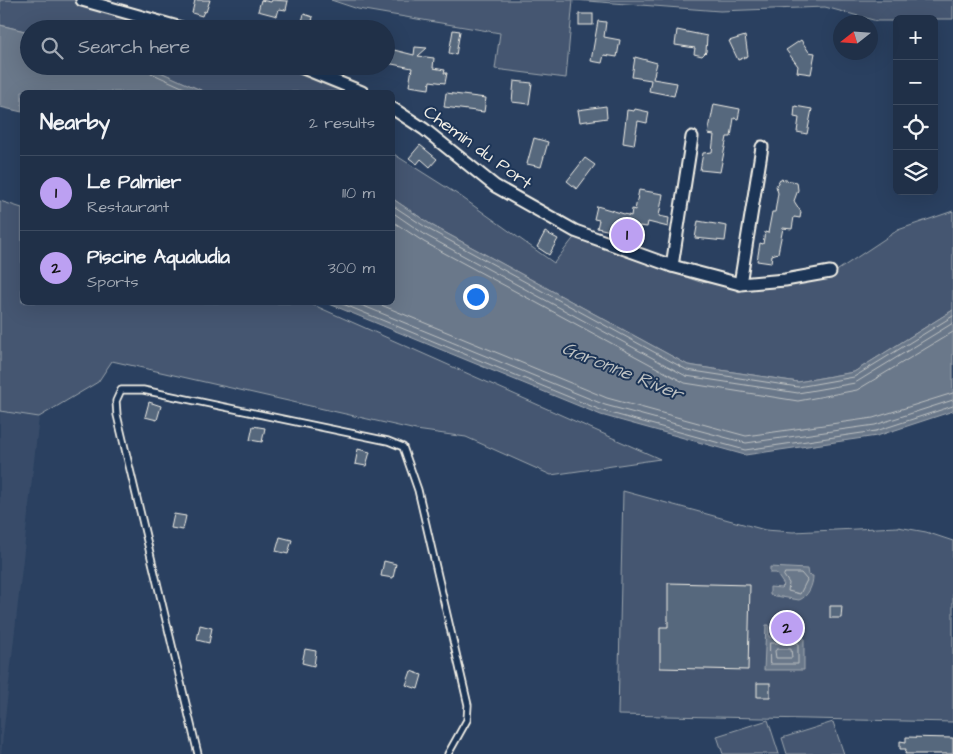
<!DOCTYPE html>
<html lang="en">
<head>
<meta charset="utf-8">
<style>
	:root { --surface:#203048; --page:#2d3c52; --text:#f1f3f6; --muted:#a2a9b4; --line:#3d4b60; --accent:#bca0f2 }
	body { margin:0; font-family:"Architects Daughter",sans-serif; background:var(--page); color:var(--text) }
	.controls { position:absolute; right:15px; top:15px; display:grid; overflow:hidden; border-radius:8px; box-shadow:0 5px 20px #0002 }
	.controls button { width:45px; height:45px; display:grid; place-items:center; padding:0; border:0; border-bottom:1px solid var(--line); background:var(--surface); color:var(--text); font:25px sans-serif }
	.compass { position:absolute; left:833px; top:15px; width:45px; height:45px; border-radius:50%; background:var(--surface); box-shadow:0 5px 20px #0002; rotate:253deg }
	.you { position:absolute; left:475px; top:296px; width:18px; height:18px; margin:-12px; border:4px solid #fff; border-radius:50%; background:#1a73e8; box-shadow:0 0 0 8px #1a73e833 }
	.badge { display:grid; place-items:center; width:32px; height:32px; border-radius:50%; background:var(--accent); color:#111; font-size:16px; font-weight:700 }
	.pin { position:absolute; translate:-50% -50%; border:2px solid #fff; box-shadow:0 1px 5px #0006 }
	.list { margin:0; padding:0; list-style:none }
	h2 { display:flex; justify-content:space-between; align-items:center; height:65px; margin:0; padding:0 20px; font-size:21px }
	h2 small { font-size:16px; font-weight:400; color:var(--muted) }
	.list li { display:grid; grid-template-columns:32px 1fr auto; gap:15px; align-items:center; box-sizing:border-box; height:75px; padding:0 20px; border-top:1px solid var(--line) }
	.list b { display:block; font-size:19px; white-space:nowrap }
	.list p { margin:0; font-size:16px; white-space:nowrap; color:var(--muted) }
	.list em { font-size:16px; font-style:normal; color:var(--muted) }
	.icon { flex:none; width:28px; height:28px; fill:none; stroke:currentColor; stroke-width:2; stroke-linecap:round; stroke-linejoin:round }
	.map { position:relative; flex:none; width:953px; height:754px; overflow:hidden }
	.search { position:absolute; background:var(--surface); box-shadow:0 5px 20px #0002; left:20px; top:20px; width:375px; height:55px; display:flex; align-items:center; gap:12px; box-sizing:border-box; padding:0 18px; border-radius:28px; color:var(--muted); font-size:19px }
	.panel { position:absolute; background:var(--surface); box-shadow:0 5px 20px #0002; left:20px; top:90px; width:375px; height:215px; border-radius:8px }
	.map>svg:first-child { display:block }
</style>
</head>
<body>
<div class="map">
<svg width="953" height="754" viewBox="0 0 953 754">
	<rect width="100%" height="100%" fill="#2a4060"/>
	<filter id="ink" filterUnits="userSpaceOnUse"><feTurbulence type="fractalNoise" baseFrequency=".02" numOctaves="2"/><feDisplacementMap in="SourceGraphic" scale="10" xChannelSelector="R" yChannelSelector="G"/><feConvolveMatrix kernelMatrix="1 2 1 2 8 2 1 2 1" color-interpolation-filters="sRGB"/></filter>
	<g filter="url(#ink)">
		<path fill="#374c69" d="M0,411L39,417L1,754H0Z"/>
		<g fill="#445771" stroke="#9ca4ac">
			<path d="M0,0H106L209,29H29V32L0,25Z"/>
			<path d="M331,0H573L566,78L495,69L500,33L358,9Z"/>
			<path d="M574,0H953V19H897V21H877L825,7L720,11Z"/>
			<path d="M147,66H293L352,92H205Z"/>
			<path d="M392,153L460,196L554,263L576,235L616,253L700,282L756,287L829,276L898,230L953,211V310L854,372L798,382L688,365L433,226L393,199Z"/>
			<path d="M0,201L22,208V302L309,303L660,459L551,475L466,437L416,430L112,361L98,382L39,417L0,411Z"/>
			<path d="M623,491L765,530L793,532L898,527L926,532L953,541V722L618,715Z"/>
			<path d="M768,720L779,754H723L717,736Z"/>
			<path d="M833,722L844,754H787L782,738Z"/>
		</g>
		<g fill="#6a788a" stroke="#a1a8b0">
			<path d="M0,25L29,32V66H147L205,92H22V112L0,107Z"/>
			<path d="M393,199L433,226L688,365L798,382L854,372L953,310V411L877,436L745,455L601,415L327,303L392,302Z"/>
			<path d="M770,567L807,569L808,575L813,576C813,585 808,597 799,600L770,595V587L781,588L784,585L776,573H770Z"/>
			<path d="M766,625H769V637L804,638V670H764Z"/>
		</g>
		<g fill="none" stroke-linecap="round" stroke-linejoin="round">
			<g stroke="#bdc1c2" stroke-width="1">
				<path d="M147,66L151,73L193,92"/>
				<path d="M392,205L430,230L687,370L798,387L854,377L953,316"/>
				<path d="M392,212L427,236L686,376L798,393L855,383L953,323"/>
				<path d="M392,221L424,242L685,383L798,401L857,390L953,332"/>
				<path d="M338,302L603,411L745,450L876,431L953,406"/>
				<path d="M354,302L605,405L746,443L875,425L953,400"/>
				<path d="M374,302L607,398L746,436L873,418L953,393"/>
				<path d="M785,573H801L807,580L800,594L788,591L789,583L784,576Z"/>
				<rect x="770" y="643" width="28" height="21"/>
				<path d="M778,649H791L792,658H776L775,651Z"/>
			</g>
		</g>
		<g fill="#56677d" stroke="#f4f1e8">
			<path d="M195,0H210L206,12L204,11L202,16L192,13Z"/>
			<path d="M261,0L271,2L272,0L288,1L286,10L279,9L277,16L258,11Z"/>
			<path d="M304,14L313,17L312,21L332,26L331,29H300Z"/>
			<rect x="579" y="14" width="14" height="11"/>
			<path d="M598,21L606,22L604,37L620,40L617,57L604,55L602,63L591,61Z"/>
			<path d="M453,30L460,31L456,55L449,53Z"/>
			<path d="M677,30L707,36L706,52L702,56L694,54L695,48L675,45Z"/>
			<path d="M745,36L748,56L738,60L729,41Z"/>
			<path d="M801,40L809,52L815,53L811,74L797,72L798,66L786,50Z"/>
			<path d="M415,47L427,48L418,56L434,58L433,68L445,70L444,73H447L445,83L430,81L429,89L409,86L412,68L387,63L390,49L414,55Z"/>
			<path d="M635,57L657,63L653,79L677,83L674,96L649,91L651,80L632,77Z"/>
			<path d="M514,81L532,83L529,104L512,102Z"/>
			<path d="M446,93L486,98L484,112L444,107Z"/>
			<path d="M714,104L740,109L738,119L734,118L731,137H727L720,172L700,170L703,153L712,152L714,135L708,134Z"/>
			<path d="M606,106L607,118L580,122L578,110Z"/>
			<path d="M795,106L812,109L807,134L797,132L799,118L794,117Z"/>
			<path d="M635,109L649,112L647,123L638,121L634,145L623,143L627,110L634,111Z"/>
			<path d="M534,138L548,142L541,167L527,164Z"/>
			<path d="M420,145L437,159L430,167L421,159L417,164L409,158Z"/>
			<path d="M585,158L595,165L577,189L567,181Z"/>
			<path d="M780,179L797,182L798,190L794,201L801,212L800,218L794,217L792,229L783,228L778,253L772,255L771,263L757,261L760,243L763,244L765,232L768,233L772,212H775L778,193L776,186Z"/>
			<path d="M639,190L663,194L659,216L669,218L668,227L648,222L647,227L639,226L635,244L615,237L616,232L597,228L599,220L594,219L597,206L631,216L632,209L635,210Z"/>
			<path d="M698,221L727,226L725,241L695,238Z"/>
			<path d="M545,232L558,239L549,255L537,247Z"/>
			<path d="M149,402L161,406L157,420L145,417Z"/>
			<path d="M253,426L265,428L262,442L250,440Z"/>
			<path d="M358,449L370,452L366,466L355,464Z"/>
			<path d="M174,514L186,516L183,530L171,528Z"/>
			<path d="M280,537L292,540L288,554L276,551Z"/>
			<path d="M384,561L396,564L393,578L381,576Z"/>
			<path d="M668,583L750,585L748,670L660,668V627H668Z"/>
			<path d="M830,606H842L841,618H830Z"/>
			<path d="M200,625L212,628L209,643L197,640Z"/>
			<path d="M305,649L316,651L314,666L302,663Z"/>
			<path d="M411,671L422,675L418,689L406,685Z"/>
			<rect x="757" y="683" width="13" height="14"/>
			<path d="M906,737L953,738V754H905L906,749H900V741L906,742Z"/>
		</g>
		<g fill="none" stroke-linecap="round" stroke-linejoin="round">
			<g stroke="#f4f1e8" stroke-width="9">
				<path id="lane" d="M198,754L117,415L116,401L121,390H143L388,441L403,447L418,490L468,705L467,720L448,754"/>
			</g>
			<g stroke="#f4f1e8" stroke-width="15">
				<g id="street">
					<path d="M82,0L185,29"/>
					<path d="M298,66L362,92"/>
					<path d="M392,108L424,129L495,186L575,231L672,266L740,284L785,280L830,272"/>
					<path d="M672,266L692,137"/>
					<path d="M740,284L762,147"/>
				</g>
			</g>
			<use href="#lane" stroke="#1d3557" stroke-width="5.5"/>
			<use href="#street" stroke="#1d3557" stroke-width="11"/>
		</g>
	</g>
	<g text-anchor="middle" stroke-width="4" stroke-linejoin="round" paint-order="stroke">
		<g font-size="18" fill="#f4f1e8" stroke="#1d3557">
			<text transform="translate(478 147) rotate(36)" y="6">Chemin du Port</text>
		</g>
		<g font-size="19" font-style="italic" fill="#bdc1c2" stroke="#1d3557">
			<text transform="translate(623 370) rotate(22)" y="7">Garonne River</text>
		</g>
	</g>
</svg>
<div class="controls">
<button>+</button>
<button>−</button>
<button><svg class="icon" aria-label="locate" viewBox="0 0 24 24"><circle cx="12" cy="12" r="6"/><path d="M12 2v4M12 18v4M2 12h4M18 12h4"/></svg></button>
<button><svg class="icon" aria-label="layers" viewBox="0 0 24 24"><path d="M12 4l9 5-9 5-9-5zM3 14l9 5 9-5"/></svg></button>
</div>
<svg class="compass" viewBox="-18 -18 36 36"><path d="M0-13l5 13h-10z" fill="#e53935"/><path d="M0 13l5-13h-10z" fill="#a2a9b4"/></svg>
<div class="you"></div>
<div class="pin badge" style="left:627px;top:235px">1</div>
<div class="pin badge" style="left:787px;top:628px">2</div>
<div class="search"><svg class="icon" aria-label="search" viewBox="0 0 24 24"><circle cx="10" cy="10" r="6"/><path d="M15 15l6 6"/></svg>Search here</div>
<section class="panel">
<h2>Nearby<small>2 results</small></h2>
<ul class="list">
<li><span class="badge">1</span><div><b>Le Palmier</b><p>Restaurant</p></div><em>110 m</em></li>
<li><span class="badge">2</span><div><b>Piscine Aqualudia</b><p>Sports</p></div><em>300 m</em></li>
</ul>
</section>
</div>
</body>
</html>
